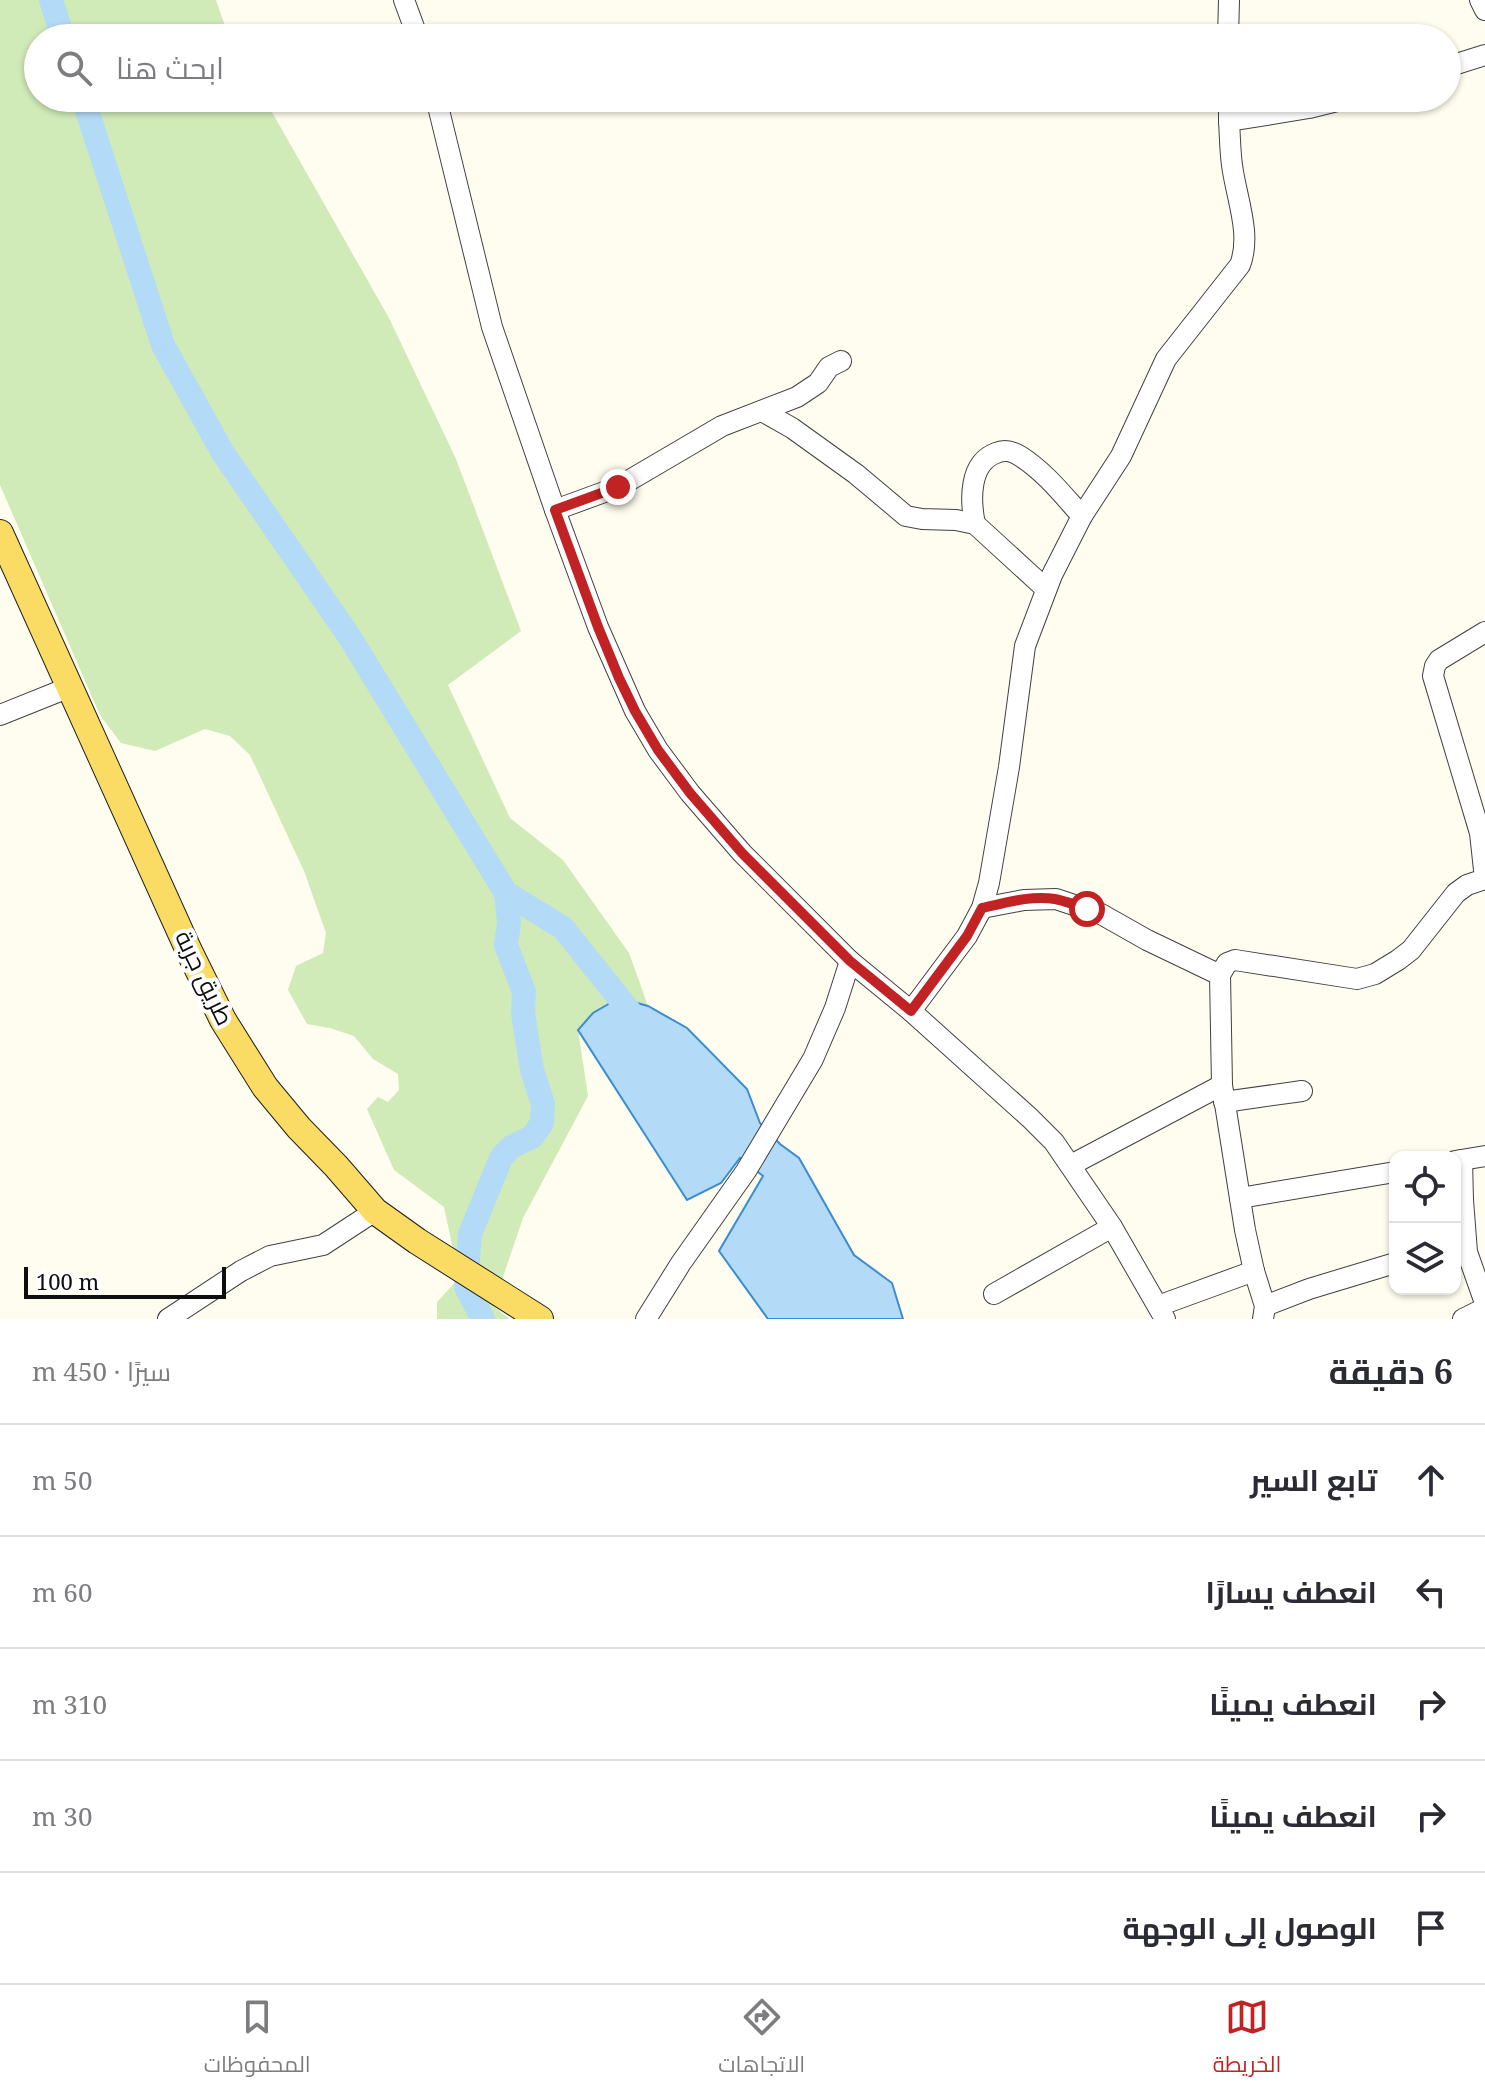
<!DOCTYPE html>
<html lang="ar">
<head>
<meta charset="utf-8">
<style>
	:root { --surface:#fff; --page:#f2f2f3; --text:#2b2b33; --muted:#7c7c81; --line:#e1e1e2; --accent:#c12324 }
	body { margin:0; font-family:"Noto Serif",Cairo,serif; background:var(--page); color:var(--text); direction:rtl }
	.controls { position:absolute; right:24px; bottom:24px; display:grid; overflow:hidden; border-radius:16px; box-shadow:0 2px 6px #0004 }
	.controls button { width:72px; height:72px; display:grid; place-items:center; padding:0; border:0; border-bottom:2px solid var(--line); background:var(--surface); color:var(--text); font:40px sans-serif }
	.scale { position:absolute; left:24px; bottom:20px; width:202px; box-sizing:border-box; padding-left:8px; border:4px solid #0e0e0e; border-top:0; font-size:22px; line-height:28px; white-space:nowrap; color:#0e0e0e; -webkit-text-stroke:6px #fff; paint-order:stroke }
	.stop { position:absolute; width:24px; height:24px; margin:-18px; border:6px solid #c12324; border-radius:50%; background:#fff }
	.stop.end { background:#c12324; border-color:#fff; box-shadow:0 2px 8px #0008 }
	.list { margin:0; padding:0; list-style:none }
	h2 { display:flex; justify-content:space-between; align-items:center; height:104px; margin:0; padding:0 32px; font-size:34px }
	h2 small { font-size:26px; font-weight:400; color:var(--muted) }
	.list li { display:grid; grid-template-columns:52px 1fr auto; gap:24px; align-items:center; box-sizing:border-box; height:112px; padding:0 32px; border-top:2px solid var(--line) }
	.list b { display:block; font-size:30px; white-space:nowrap }
	.list em { font-size:26px; font-style:normal; color:var(--muted) }
	.icon { flex:none; width:44px; height:44px; fill:none; stroke:currentColor; stroke-width:2; stroke-linecap:round; stroke-linejoin:round }
	.map { position:relative; flex:none; width:1485px; height:1319px; overflow:hidden; direction:ltr }
	.search { position:absolute; background:var(--surface); box-shadow:0 2px 6px #0004; left:24px; right:24px; top:24px; height:88px; display:flex; align-items:center; gap:20px; box-sizing:border-box; padding:0 28px; border-radius:44px; color:var(--muted); font-size:30px }
	.sheet { height:664px; background:var(--surface) }
	nav { display:flex; justify-content:space-around; align-items:center; box-sizing:border-box; height:112px; border-top:2px solid var(--line); background:var(--surface); font-size:22px; color:var(--muted) }
	nav a { display:grid; justify-items:center; gap:4px }
	nav .on { color:var(--accent) }
	.map>svg:first-child { display:block }
</style>
</head>
<body>
<div class="map">
<svg width="1485" height="1319" viewBox="0 0 1485 1319">
	<rect width="100%" height="100%" fill="#fffdef"/>
	<path fill="#d0eab8" d="M0,0H216L229,38H38V98H264L389,318L456,459L521,631L448,685L510,818L563,860L629,953L648,1006L619,998L578,1030L588,1096L523,1218L493,1306L510,1319H437V1302L459,1278L444,1207L394,1170L367,1109L378,1097L388,1102L399,1090L398,1074L373,1059L354,1036L330,1028L307,1024L288,990L296,966L323,953L326,933L304,871L250,755L230,736L205,729L155,751L121,743L100,715L0,485Z"/>
	<path fill="#b3dbf7" stroke="#398dd0" stroke-width="2" d="M619,998L648,1006L687,1028L747,1089L760,1123L780,1144L799,1158L854,1255L892,1283L903,1319H768L719,1251L763,1176L740,1158L721,1183L687,1200L578,1030L593,1013Z"/>
	<g fill="none" stroke-linecap="round" stroke-linejoin="round">
		<g stroke="#b3dbf7" stroke-width="24">
			<path d="M51,0L63,38"/>
			<path d="M83,98L163,345L223,453L349,636L506,893L563,928L639,1023"/>
			<path d="M483,1319L466,1287L470,1234L501,1158L511,1147L532,1137L542,1123L543,1104L532,1070L523,1013L524,992L506,945L509,922L506,893"/>
		</g>
		<g stroke="#414141" stroke-width="22">
			<g id="minor">
				<path d="M404,0L418,38"/>
				<path d="M1480,0L1485,10"/>
				<path d="M1228,38L1229,0"/>
				<path d="M1447,67L1485,55"/>
				<path d="M436,98L492,327L555,510L598,627L635,711L658,750L690,793L742,853L850,961L911,1011L1030,1118L1054,1142L1112,1227L1165,1319"/>
				<path d="M1229,98V121"/>
				<path d="M762,411L792,428L856,474L906,516L922,519L956,520L975,524L1046,589"/>
				<path d="M555,510L618,487L722,426L797,397L818,383L829,367L841,361"/>
				<path d="M975,524C970,500 969,463 996,453C1005,449 1012,451 1020,456C1044,471 1063,495 1082,516"/>
				<path d="M0,715L70,687"/>
				<path d="M982,908L1024,900L1056,899L1101,914L1147,940L1220,975"/>
				<path d="M911,1011L967,936L982,908L989,883L1009,767L1025,646L1052,575L1082,516L1121,456L1166,359L1240,265C1252,234 1236,197 1232,165C1230,151 1230,136 1229,121L1309,108L1349,98"/>
				<path d="M1224,1102L1302,1091"/>
				<path d="M1462,1160L1463,1200L1467,1252L1485,1303"/>
				<path d="M1455,1161L1485,1156"/>
				<path d="M1071,1165L1222,1085"/>
				<path d="M1240,1198L1395,1172"/>
				<path d="M994,1294L1112,1227"/>
				<path d="M1158,1306L1254,1271"/>
				<path d="M1265,1306L1309,1289L1395,1263"/>
				<path d="M168,1319L241,1271L270,1256L323,1245L375,1211"/>
				<path d="M646,1319L681,1263L746,1171L813,1059L835,1008L850,961"/>
				<path d="M1263,1319L1265,1306L1254,1271L1245,1230L1222,1085L1220,975L1227,963L1235,960L1357,979L1375,974L1398,960L1411,950L1456,893L1467,885L1485,879L1480,833L1433,676L1435,666L1439,660L1485,632"/>
				<path d="M1463,1319L1485,1308"/>
			</g>
		</g>
		<g stroke="#1f1f1f" stroke-width="28">
			<path id="major" d="M0,533L189,951L223,1020L265,1087L299,1128L336,1166L375,1211L417,1241L540,1319"/>
		</g>
		<use href="#minor" stroke="#fff" stroke-width="20"/>
		<use href="#major" stroke="#fadc64" stroke-width="26"/>
	</g>
	<g fill="none" stroke-linecap="round" stroke-linejoin="round">
		<path stroke="#c12324" stroke-width="10" d="M618,487L555,510L598,627L619,678L635,711L658,750L690,793L742,853L850,961L911,1011L967,936L982,908C1005,903 1031,895 1055,899C1065,901 1076,905 1087,909"/>
	</g>
	<g text-anchor="middle" stroke-width="8" stroke-linejoin="round" paint-order="stroke">
		<g font-size="24" fill="#0e0e0e" stroke="#fff">
			<text transform="translate(204 978) rotate(64)" y="8">طريق جربة</text>
		</g>
	</g>
</svg>
<div class="controls">
<button><svg class="icon" aria-label="locate" viewBox="0 0 24 24"><circle cx="12" cy="12" r="6"/><path d="M12 2v4M12 18v4M2 12h4M18 12h4"/></svg></button>
<button><svg class="icon" aria-label="layers" viewBox="0 0 24 24"><path d="M12 4l9 5-9 5-9-5zM3 14l9 5 9-5"/></svg></button>
</div>
<div class="scale">100 m</div>
<div class="stop" style="left:1087px;top:909px"></div>
<div class="stop end" style="left:618px;top:487px"></div>
<div class="search"><svg class="icon" aria-label="search" viewBox="0 0 24 24"><circle cx="10" cy="10" r="6"/><path d="M15 15l6 6"/></svg>ابحث هنا</div>
</div>
<section class="sheet">
<h2>6 دقيقة<small>سيرًا · 450 m</small></h2>
<ul class="list">
<li><svg class="icon" aria-label="ahead" viewBox="0 0 24 24"><path d="M12 20V5M6 11l6-6 6 6"/></svg><div><b>تابع السير</b></div><em>50 m</em></li>
<li><svg class="icon" aria-label="left" viewBox="0 0 24 24"><path d="M17 20v-9H6M10 6l-5 5 5 5"/></svg><div><b>انعطف يسارًا</b></div><em>60 m</em></li>
<li><svg class="icon" aria-label="right" viewBox="0 0 24 24"><path d="M7 20v-9h11M14 6l5 5-5 5"/></svg><div><b>انعطف يمينًا</b></div><em>310 m</em></li>
<li><svg class="icon" aria-label="right" viewBox="0 0 24 24"><path d="M7 20v-9h11M14 6l5 5-5 5"/></svg><div><b>انعطف يمينًا</b></div><em>30 m</em></li>
<li><svg class="icon" aria-label="arrive" viewBox="0 0 24 24"><path d="M6 21V4h12l-3 4 3 4H6"/></svg><div><b>الوصول إلى الوجهة</b></div></li>
</ul>
</section>
<nav>
<a class="on"><svg class="icon" aria-label="map" viewBox="0 0 24 24"><path d="M3 6l6-2 6 2 6-2v14l-6 2-6-2-6 2zM9 4v14M15 6v14"/></svg>الخريطة</a>
<a><svg class="icon" aria-label="directions" viewBox="0 0 24 24"><path d="M12 3l9 9-9 9-9-9zM9 14v-3h6M13 9l2 2-2 2"/></svg>الاتجاهات</a>
<a><svg class="icon" aria-label="saved" viewBox="0 0 24 24"><path d="M7 4h10v16l-5-4-5 4z"/></svg>المحفوظات</a>
</nav>
</body>
</html>
